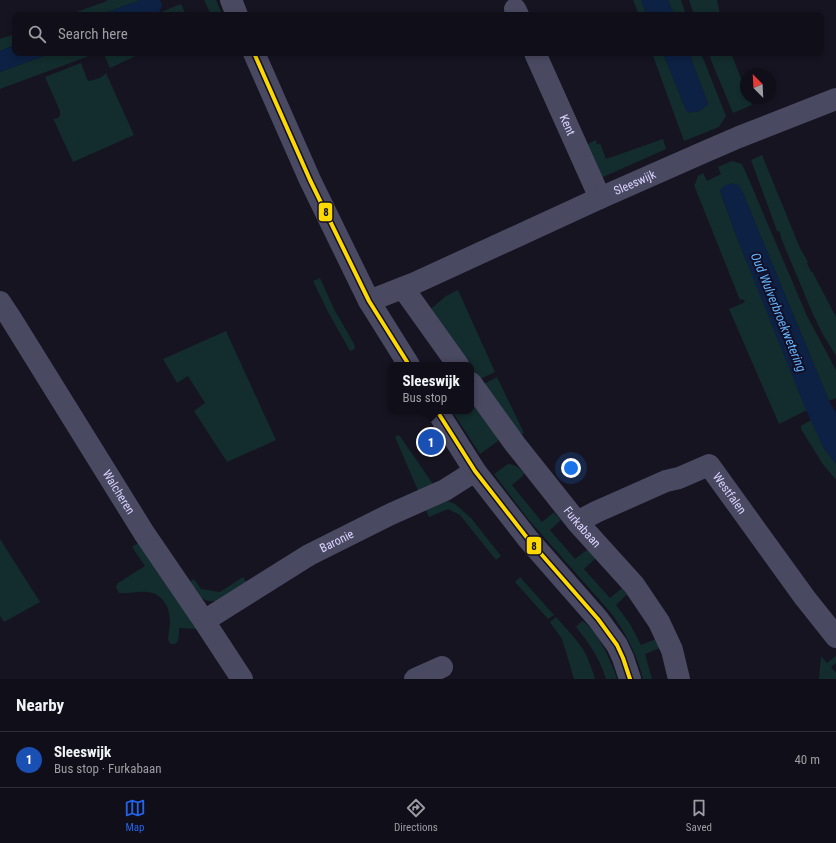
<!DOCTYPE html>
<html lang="en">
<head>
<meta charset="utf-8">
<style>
	:root { --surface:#100f19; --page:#1e1d26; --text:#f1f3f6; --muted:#9c9ca2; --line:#302f38; --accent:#2563eb }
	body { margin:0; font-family:"Roboto Condensed",sans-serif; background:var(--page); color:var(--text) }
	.compass { position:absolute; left:740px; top:68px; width:36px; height:36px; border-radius:50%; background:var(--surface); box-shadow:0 2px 6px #0003; rotate:336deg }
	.you { position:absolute; left:571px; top:468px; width:14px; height:14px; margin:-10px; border:3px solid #fff; border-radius:50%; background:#1a73e8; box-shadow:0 0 0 6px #1a73e833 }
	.badge { display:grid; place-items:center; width:26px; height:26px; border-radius:50%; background:var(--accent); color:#fff; font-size:13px; font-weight:700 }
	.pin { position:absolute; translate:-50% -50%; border:2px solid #fff; box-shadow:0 1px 4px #0006 }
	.popup { position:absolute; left:388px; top:362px; width:86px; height:52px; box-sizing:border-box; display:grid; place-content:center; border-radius:8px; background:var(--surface); filter:drop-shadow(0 1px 3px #0005); font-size:13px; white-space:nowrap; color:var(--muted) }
	.popup b { font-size:15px; color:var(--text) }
	.popup::after { content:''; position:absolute; left:50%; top:100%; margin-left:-8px; border:8px solid transparent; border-top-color:var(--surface) }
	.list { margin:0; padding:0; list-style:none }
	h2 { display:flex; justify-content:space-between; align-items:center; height:52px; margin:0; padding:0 16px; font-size:17px }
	h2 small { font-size:13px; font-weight:400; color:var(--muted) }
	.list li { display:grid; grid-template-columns:26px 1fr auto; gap:12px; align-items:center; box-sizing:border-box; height:56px; padding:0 16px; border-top:1px solid var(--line) }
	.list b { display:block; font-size:15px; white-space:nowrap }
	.list p { margin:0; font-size:13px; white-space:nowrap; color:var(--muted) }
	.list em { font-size:13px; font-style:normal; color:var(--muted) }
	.icon { flex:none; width:22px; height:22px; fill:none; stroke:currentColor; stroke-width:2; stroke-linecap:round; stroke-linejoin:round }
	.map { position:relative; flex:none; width:836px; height:679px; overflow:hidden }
	.search { position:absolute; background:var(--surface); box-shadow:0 2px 6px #0003; left:12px; right:12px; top:12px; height:44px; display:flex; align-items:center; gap:10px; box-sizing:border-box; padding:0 14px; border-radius:8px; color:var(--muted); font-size:15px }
	.sheet { height:108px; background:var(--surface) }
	nav { display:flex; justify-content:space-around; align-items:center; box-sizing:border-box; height:56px; border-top:1px solid var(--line); background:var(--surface); font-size:11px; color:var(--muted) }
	nav a { display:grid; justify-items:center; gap:2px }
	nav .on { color:var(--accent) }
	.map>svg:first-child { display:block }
</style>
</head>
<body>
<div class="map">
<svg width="836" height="679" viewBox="0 0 836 679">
	<rect width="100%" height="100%" fill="#161421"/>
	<g fill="#132c2d">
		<path d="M107,0H141L99,15H68L107,1Z"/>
		<path d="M204,0H216L222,14L211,15Z"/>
		<path d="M633,0H641L647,15H639Z"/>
		<path d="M668,0H681L686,15H674Z"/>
		<path d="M689,0H717L720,15H694Z"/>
		<path d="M181,4L186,15H153Z"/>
		<path d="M15,34V45L0,51V39Z"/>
		<path d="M51,53H97L0,89V72Z"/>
		<path d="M111,53H142L110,68L104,55Z"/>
		<path d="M652,53H663L687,112C697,113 701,111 708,104L689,53H701L726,116L719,127L684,141Z"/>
		<path d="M708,53H731L746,91V98H749L752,105L733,113Z"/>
		<path d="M81,63L87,79L89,81C95,80 102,78 106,73L134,135L73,162L53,118L55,119L58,118L60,115V111L45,77Z"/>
		<path d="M663,139L666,149L601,178L586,145L596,140L597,145L600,143L606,159Z"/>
		<path d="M762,155L800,248L808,262L807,263L811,272L812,271L836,317V356L822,333L812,312L781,238L780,232L777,231L751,160Z"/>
		<path d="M732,161L742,164L750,182L807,316L836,370V398L829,401L742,191C732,187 728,182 720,191L736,235L807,410L779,424L729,309L745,302L743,299L740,300L694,185L695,184L698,176L703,173L707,181L721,174L718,167Z"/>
		<path d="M320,278L334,309L354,344L355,349L350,351L327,310L313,281Z"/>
		<path d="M458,290L495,372L476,381L471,374V365H464L426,313L446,296Z"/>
		<path d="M226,331L276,440L227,462L194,411L205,403L188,376L177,383L163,359Z"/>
		<path d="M497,377L524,433L518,436L480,386Z"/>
		<path d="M471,396L499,438L498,441L480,454L452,411H471Z"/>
		<path d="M811,420L824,448L836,464V480L822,463L801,429V426Z"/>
		<path d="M399,435L433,484L419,493L395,437Z"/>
		<path d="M508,464C516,465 519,467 524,473L523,476L512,485L542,522L554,512L561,520L550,530L575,559L588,549L596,558L584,569L610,598L622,588L627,594L616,605L630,624L641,645L656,639L660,648L645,654L652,679H643C637,655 626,633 611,613L528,519L494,474Z"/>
		<path d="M448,501L455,504L471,518L501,556L496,560L460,515L448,509L429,517L426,510L445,502Z"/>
		<path d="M0,539L40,602L4,622L0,616Z"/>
		<path d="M138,543L196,626V629L179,628C179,633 180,644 173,644C170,645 170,643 168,640C168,634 170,628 170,621C170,607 162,593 147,592C138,591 128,594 119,593L116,587L118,583L145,566L132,547Z"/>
		<path d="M243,577L247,583L216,601H208L201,598L189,582L194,579L201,589L220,592Z"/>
		<path d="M520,577L554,615L548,619L515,582Z"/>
		<path d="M556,617C565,628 575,637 583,649C588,658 592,669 595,679H574L562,639L550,622Z"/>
		<path d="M582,621C596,627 613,665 617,679H606C600,659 589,643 576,627Z"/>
		<path d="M821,656L827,663L836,656V663L831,667L836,673V679H819Z"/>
	</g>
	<g fill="#0d2144">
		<path d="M141,0H160L162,5L159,13L153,15H99Z"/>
		<path d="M641,0H668L674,15H647Z"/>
		<path d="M15,45V53H51L0,72V51Z"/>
		<path d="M663,53H689L708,104C701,111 697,113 687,112Z"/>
		<path d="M731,183L739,185L742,191L829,401L836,413V464L824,448L805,408L736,235L720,190L724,186Z"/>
	</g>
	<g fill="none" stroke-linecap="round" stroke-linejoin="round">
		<g stroke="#4a4962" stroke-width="22">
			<path d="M231,0L237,15"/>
			<path d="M515,9L518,15"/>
			<path d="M254,53L310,180L369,301L409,365"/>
			<path id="s1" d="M535,53L600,198"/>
			<path d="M403,288L458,365"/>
			<path id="s2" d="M369,301L415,283L600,198L702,153L739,137L836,99"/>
			<path id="s3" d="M0,302L10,317L144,533L204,621L242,679"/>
			<path id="s4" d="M471,383L515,444L577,522L634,585L659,622L672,650L679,679"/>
			<path d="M437,411L475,471L528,539L598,619L617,645L623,658L630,679"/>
			<path id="s5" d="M577,522L596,512L666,481L679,478L709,465L805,598L836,637"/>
			<path id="s6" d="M204,621L309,555L391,514L445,490L475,471"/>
			<path d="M415,679L442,667"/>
		</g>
		<g stroke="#130f26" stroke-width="7">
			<g id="bus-1">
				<path d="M254,53L310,180L369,301L409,365"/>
				<path d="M437,411L475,471L528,539L598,619L617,645L623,658L630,679"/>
			</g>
		</g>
		<use href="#bus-1" stroke="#fcd900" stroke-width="4"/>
	</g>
	<g text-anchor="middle" stroke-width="4" stroke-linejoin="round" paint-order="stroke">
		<g font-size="12" fill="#d9d4ff" stroke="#130f26">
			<text dy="4" stroke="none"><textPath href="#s1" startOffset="79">Kent</textPath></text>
			<text dy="4" stroke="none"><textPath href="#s2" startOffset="291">Sleeswijk</textPath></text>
			<text dy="4" stroke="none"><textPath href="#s3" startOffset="224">Walcheren</textPath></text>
			<text dy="4" stroke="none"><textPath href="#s5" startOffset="179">Westfalen</textPath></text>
			<text dy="4" stroke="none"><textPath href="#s4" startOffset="182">Furkabaan</textPath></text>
			<text dy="4" stroke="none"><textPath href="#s6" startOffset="155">Baronie</textPath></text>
		</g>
		<g font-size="13" font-style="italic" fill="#62b6ff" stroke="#130f26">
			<text transform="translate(779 312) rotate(68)" y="5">Oud Wulverbroekwetering</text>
		</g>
	</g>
	<g stroke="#130f26" stroke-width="1.5">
		<rect x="318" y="202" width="15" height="20" rx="4" fill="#fcd900"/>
		<rect x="526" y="536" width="16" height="19" rx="4" fill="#fcd900"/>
	</g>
	<g font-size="11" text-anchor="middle" font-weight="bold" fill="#111">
		<text x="326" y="216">8</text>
		<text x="534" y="550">8</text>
	</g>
</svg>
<svg class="compass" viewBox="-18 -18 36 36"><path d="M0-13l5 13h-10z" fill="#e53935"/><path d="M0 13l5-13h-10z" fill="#9c9ca2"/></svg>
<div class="you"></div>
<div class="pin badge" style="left:431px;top:442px;background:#1a4fb4">1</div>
<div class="popup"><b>Sleeswijk</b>Bus stop</div>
<div class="search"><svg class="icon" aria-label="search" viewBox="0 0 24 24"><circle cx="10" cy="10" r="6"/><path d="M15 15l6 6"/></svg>Search here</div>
</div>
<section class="sheet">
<h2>Nearby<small></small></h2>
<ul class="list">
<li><span class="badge" style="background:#1a4fb4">1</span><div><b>Sleeswijk</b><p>Bus stop · Furkabaan</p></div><em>40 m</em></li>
</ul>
</section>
<nav>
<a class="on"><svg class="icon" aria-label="map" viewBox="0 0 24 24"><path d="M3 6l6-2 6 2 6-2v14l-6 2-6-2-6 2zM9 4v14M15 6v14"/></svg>Map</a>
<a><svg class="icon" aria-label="directions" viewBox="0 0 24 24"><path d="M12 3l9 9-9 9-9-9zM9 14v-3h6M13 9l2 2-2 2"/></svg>Directions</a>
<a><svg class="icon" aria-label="saved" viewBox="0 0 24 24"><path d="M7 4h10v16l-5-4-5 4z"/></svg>Saved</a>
</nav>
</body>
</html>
